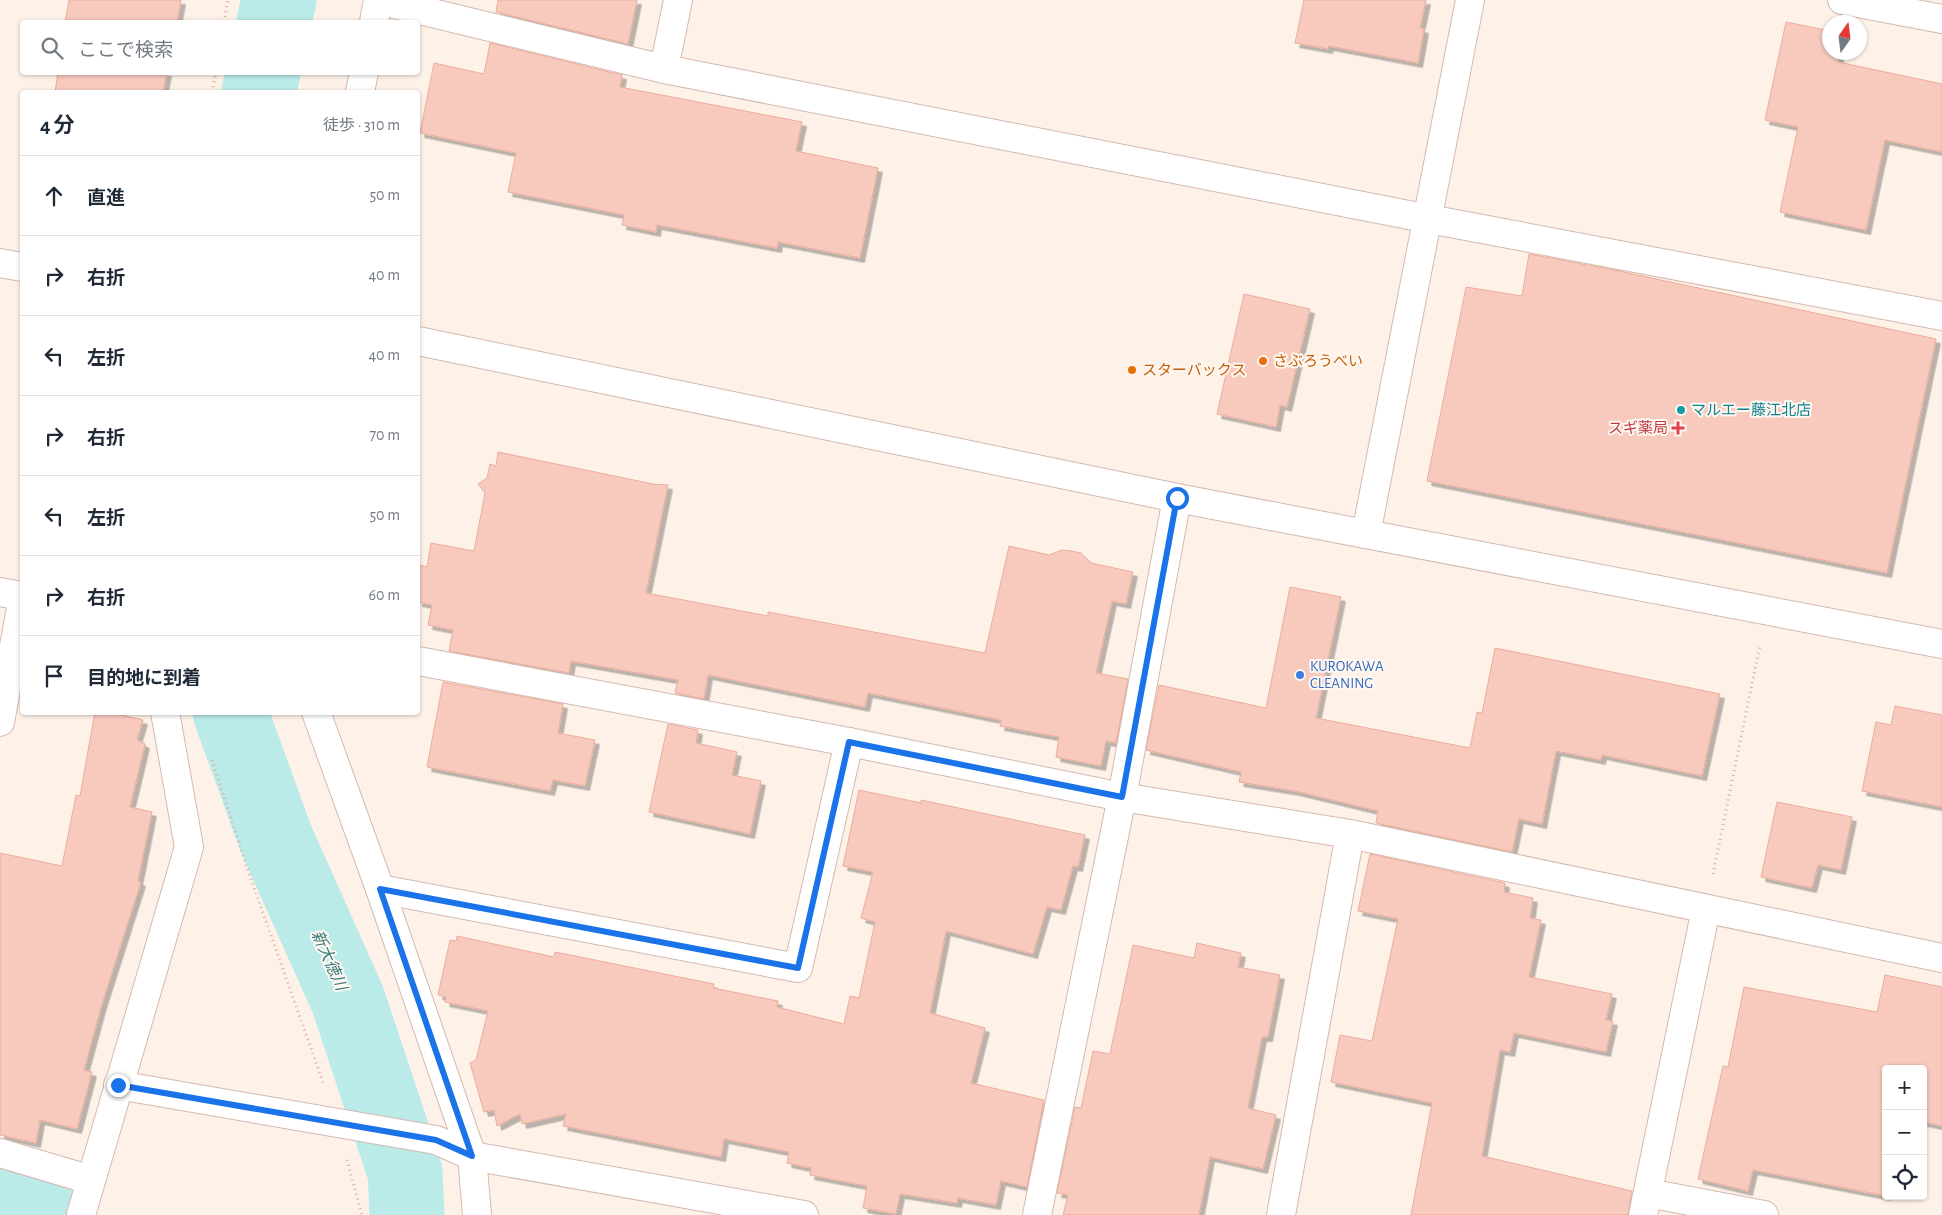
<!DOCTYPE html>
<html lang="ja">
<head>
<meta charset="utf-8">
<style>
	:root { --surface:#fff; --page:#f2f2f3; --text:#1f2937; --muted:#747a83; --line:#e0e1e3 }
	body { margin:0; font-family:"Alegreya Sans","Noto Sans JP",sans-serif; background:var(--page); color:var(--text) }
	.controls { position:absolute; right:15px; bottom:15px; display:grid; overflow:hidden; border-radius:5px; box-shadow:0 1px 4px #0004 }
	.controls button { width:45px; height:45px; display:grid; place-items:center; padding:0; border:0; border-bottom:1px solid var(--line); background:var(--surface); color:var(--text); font:25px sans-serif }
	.compass { position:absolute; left:1822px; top:15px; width:45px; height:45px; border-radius:50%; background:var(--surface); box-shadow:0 1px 4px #0004; rotate:14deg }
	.stop { position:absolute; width:15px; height:15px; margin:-11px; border:4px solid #1a73e8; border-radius:50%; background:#fff }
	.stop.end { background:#1a73e8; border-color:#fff; box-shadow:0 1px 5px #0008 }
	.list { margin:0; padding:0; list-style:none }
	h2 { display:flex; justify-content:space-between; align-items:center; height:65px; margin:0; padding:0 20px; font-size:21px }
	h2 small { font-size:16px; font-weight:400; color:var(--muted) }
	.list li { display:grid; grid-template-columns:32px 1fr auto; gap:15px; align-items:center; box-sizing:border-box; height:80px; padding:0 20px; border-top:1px solid var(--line) }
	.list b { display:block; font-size:19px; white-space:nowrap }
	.list em { font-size:16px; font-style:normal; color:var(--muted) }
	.icon { flex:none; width:28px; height:28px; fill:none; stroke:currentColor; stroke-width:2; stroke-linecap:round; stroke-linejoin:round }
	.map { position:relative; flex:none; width:1942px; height:1215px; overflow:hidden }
	.search { position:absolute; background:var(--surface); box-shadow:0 1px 4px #0004; left:20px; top:20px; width:400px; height:55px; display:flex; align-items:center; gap:12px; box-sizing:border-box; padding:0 18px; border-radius:5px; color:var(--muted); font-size:19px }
	.panel { position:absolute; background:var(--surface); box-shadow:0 1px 4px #0004; left:20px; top:90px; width:400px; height:625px; border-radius:5px }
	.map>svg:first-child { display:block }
</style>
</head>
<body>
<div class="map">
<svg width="1942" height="1215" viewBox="0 0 1942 1215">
	<defs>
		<filter id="shadow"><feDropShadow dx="4.5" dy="4.5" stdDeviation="0" flood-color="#0004"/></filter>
	</defs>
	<rect width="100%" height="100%" fill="#fef2e8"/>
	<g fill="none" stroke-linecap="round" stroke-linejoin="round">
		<g stroke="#baebe9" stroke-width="75">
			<path d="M274,22L279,0"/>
			<path d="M259,92L263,72"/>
			<path d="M230,712L276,839L348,1000L405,1172L407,1215"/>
			<path d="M0,1199L52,1215"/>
		</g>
	</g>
	<g fill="#f7cabd" stroke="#ecac9b" filter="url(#shadow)">
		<path d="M69,0H181L177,22H65Z"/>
		<path d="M498,0H637L628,44L496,12Z"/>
		<path d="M1304,0H1426L1420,28L1424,29L1418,63L1329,46L1328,49L1295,43Z"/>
		<path d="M1786,22L1830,31V52H1840L1838,62L1942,84V152L1885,140L1866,230L1780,212L1798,127L1765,120Z"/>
		<path d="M490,43L622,75L620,87L802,122L796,151L878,168L860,258L778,242L777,248L657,225L656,232L622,225L624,215L508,192L516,153L420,133L434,63L484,74Z"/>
		<path d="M58,72H167L163,92H55Z"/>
		<path d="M1529,254L1619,271L1936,339L1887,573L1427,481L1466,287L1522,296Z"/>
		<path d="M1244,294L1310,309L1287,407L1280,405L1276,427L1217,414Z"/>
		<path d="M498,452L653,484L668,485L646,593L768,616V612L985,653L1009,546L1049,555L1062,550L1072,551L1081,553L1091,563L1133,572L1126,604L1112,601L1096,673L1128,679L1116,743L1106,741L1101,766L1056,757L1059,737L1000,726L1001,720L868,693L865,707L708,675L704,699L675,693L678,680L571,661L569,673L449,651L453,630L428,625L432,605L418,602V565L427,567L431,543L474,551L485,493L478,484L487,478L490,464L496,466Z"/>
		<path d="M1290,587L1341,597L1316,718L1470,748L1477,712L1482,713L1495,648L1720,694L1702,776L1602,755L1601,760L1556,751L1542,824L1519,819L1512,852L1376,823L1378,811L1295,791L1239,782L1241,772L1146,750L1159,685L1266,708Z"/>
		<path d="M443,682L563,704L558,733L595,740L585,786L553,780L550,791L427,767Z"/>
		<path d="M1895,706L1942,715V807L1862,791L1876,722L1891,725Z"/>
		<path d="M95,712H108L143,720L137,740L145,744L130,807L152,812L138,881L141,882L102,1004L84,1070L92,1072L77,1129L40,1120L36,1143L0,1135V853L62,866L76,795L80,796Z"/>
		<path d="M668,724L698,730L696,743L737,752L732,775L761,781L750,834L649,812Z"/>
		<path d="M859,790L921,803V800L1085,835L1078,867L1073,866L1061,910L1047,907L1033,954L946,931L930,1013L985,1028L971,1083L1044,1100L1027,1187L1001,1181L996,1205L958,1198L957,1203L900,1194L896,1214L863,1208L867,1186L810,1175L811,1168L787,1163L789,1152L724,1139L721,1157L563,1126L566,1114L522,1124L520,1114L497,1126L494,1110L484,1112L470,1063L476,1060L488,1011L445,1002L446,997L438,995L450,940L456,941L457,936L554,957L555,952L714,984L713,988L778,1001L777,1007L844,1024L850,996L859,998L875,922L861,918L873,872L843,866Z"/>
		<path d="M1777,802L1852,817L1841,870L1818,865L1812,888L1761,877Z"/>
		<path d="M1370,854L1505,883L1504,892L1533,898L1530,918L1541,920L1529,977L1612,994L1606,1020L1613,1021L1606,1052L1514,1033L1510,1052L1500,1050L1482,1156L1632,1191L1628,1215H1411L1432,1103L1331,1082L1340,1035L1372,1041L1398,919L1358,911Z"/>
		<path d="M1197,943L1241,953L1238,967L1280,975L1268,1037H1262L1248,1108L1276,1115L1263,1169L1210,1157L1199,1215H1063L1068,1195L1057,1193L1075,1107L1081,1108L1093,1051L1110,1054L1133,945L1194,958Z"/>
		<path d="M1885,975L1942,987V1126L1923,1122V1069H1886V1196L1753,1170L1748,1191L1698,1179L1723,1066L1728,1067L1744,987L1877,1012Z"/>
	</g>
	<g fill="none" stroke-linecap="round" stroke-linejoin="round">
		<g stroke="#d5b9af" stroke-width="30">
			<g id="minor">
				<path d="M378,0L664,69L1429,219L1942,316"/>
				<path d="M1842,0L1942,19"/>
				<path d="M664,69L678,0"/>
				<path d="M1366,534L1470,0"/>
				<path d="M0,592L22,596"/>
				<path d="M418,661L849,742L1122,797L1350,834L1942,958"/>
				<path d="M0,722L22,603"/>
				<path d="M380,889L798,968L849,742"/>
				<path d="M118,1085L436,1140L472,1156L380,889L316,712"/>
				<path d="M0,1153L91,1180"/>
				<path d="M1648,1193L1764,1215"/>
				<path d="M81,1215L189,847L165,712"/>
				<path d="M477,1215L472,1156L804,1215"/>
				<path d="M1037,1215L1122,797L1177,498"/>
				<path d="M1281,1215L1350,834"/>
				<path d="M1643,1215L1706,909"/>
			</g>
		</g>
		<g stroke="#d5b9af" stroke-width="30">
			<g id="tertiary">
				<path d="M374,22L378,0"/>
				<path d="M360,92L364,72"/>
				<path d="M0,263L22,267"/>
				<path d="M418,341L1177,498L1942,644"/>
			</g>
		</g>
		<g stroke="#ddac9f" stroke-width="3" stroke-dasharray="1 4" stroke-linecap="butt">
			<path d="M224,22L228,0"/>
			<path d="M212,92L216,72"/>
			<path d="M212,760L246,865L324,1085"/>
			<path d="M1713,874L1760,645"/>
			<path d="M347,1160L362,1215"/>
		</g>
		<use href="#minor" stroke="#fff" stroke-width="28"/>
		<use href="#tertiary" stroke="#fff" stroke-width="28"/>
	</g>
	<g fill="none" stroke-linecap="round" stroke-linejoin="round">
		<path stroke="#1a73e8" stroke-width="6" d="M118,1085L436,1140L472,1156L380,889L798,968L849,742L1122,797L1177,498"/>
	</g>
	<g fill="#e8710a" stroke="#fff7f1" stroke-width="2">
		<circle cx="1263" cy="361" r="5"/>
		<circle cx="1132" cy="370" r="5"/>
	</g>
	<circle fill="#0f9aa8" stroke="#fff7f1" stroke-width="2" cx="1681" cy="410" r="5"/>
	<path fill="#e0444e" stroke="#fff7f1" stroke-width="2" d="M1675.5 420.5h5v5h5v5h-5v5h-5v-5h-5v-5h5z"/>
	<circle fill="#3f7fe0" stroke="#fff7f1" stroke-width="2" cx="1300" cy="675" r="5"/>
	<g text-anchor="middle" stroke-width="4" stroke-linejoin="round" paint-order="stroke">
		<g font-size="15" fill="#c56008" stroke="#fff7f1" text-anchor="start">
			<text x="1273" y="366">さぶろうべい</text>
			<text x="1142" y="375">スターバックス</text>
		</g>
		<g font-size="15" fill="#0d838f" stroke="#fff7f1" text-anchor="start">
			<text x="1691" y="415">マルエー藤江北店</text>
		</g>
		<g font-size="15" fill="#be3a42" stroke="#fff7f1" text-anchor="end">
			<text x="1668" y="433">スギ薬局</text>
		</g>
		<g font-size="15" fill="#366cbe" stroke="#fff7f1" text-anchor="start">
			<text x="1310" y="671">KUROKAWA<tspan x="1310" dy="17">CLEANING</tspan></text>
		</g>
		<g font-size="16" font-style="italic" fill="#377b7b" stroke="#fff7f1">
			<text transform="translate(330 960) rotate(66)" y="6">新大徳川</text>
		</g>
	</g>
</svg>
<div class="controls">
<button>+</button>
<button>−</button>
<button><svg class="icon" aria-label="locate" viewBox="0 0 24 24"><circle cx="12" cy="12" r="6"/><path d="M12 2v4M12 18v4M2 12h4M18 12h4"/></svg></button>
</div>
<svg class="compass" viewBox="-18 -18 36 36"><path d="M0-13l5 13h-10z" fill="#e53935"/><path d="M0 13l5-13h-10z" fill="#747a83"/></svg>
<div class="stop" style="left:1177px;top:498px"></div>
<div class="stop end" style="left:118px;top:1085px"></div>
<div class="search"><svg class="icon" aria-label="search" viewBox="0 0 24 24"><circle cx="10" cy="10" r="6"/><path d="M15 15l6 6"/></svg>ここで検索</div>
<section class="panel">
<h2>4 分<small>徒歩 · 310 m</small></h2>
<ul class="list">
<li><svg class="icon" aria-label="ahead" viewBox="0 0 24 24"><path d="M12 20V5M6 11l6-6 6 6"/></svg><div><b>直進</b></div><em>50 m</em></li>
<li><svg class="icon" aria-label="right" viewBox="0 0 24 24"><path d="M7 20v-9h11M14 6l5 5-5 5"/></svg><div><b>右折</b></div><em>40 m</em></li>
<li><svg class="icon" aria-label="left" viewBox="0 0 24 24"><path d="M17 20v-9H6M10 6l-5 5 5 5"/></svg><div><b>左折</b></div><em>40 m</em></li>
<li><svg class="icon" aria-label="right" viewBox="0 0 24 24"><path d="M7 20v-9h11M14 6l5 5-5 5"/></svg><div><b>右折</b></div><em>70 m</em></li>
<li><svg class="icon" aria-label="left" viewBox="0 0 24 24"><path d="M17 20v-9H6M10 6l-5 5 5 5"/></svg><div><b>左折</b></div><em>50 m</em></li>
<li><svg class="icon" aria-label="right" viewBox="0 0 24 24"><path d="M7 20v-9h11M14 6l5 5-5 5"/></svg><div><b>右折</b></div><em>60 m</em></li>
<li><svg class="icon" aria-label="arrive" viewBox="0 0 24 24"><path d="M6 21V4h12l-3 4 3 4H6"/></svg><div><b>目的地に到着</b></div></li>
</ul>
</section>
</div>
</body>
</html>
